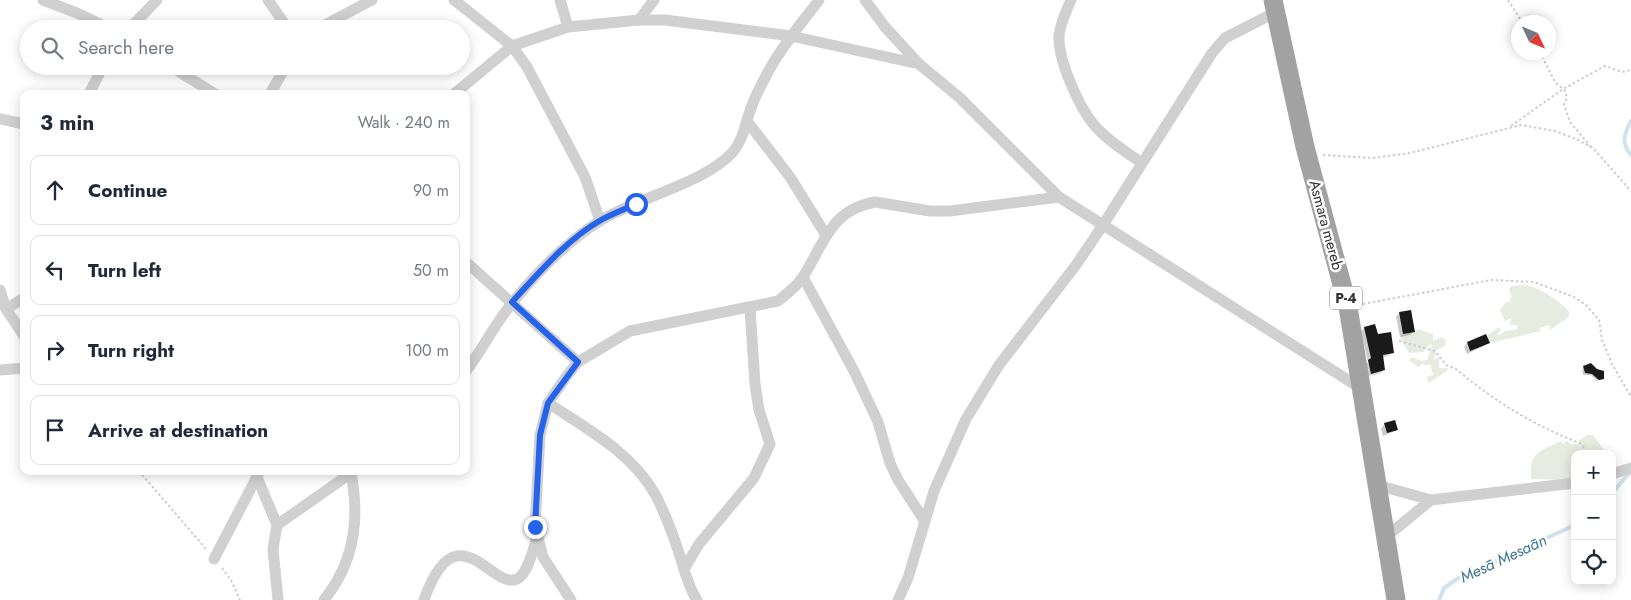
<!DOCTYPE html>
<html lang="en">
<head>
<meta charset="utf-8">
<style>
	:root { --surface:#fff; --page:#f6f6f7; --text:#1f2937; --muted:#747a83; --line:#e0e1e3 }
	body { margin:0; font-family:Jost,sans-serif; background:var(--page); color:var(--text) }
	.controls { position:absolute; right:15px; bottom:15px; display:grid; overflow:hidden; border-radius:10px; box-shadow:0 2px 12px #0003 }
	.controls button { width:45px; height:45px; display:grid; place-items:center; padding:0; border:0; border-bottom:1px solid var(--line); background:var(--surface); color:var(--text); font:25px sans-serif }
	.compass { position:absolute; left:1511px; top:15px; width:45px; height:45px; border-radius:50%; background:var(--surface); box-shadow:0 2px 12px #0003; rotate:134deg }
	.stop { position:absolute; width:15px; height:15px; margin:-11px; border:4px solid #2563eb; border-radius:50%; background:#fff }
	.stop.end { background:#2563eb; border-color:#fff; box-shadow:0 1px 5px #0008 }
	.list { margin:0; padding:0; list-style:none }
	h2 { display:flex; justify-content:space-between; align-items:center; height:65px; margin:0; padding:0 20px; font-size:21px }
	h2 small { font-size:16px; font-weight:400; color:var(--muted) }
	.list li { display:grid; grid-template-columns:32px 1fr auto; gap:15px; align-items:center; box-sizing:border-box; height:70px; margin:0 10px 10px; padding:0 10px; border:1px solid var(--line); border-radius:10px }
	.list b { display:block; font-size:19px; white-space:nowrap }
	.list em { font-size:16px; font-style:normal; color:var(--muted) }
	.icon { flex:none; width:28px; height:28px; fill:none; stroke:currentColor; stroke-width:2; stroke-linecap:round; stroke-linejoin:round }
	.map { position:relative; flex:none; width:1631px; height:600px; overflow:hidden }
	.search { position:absolute; background:var(--surface); box-shadow:0 2px 12px #0003; left:20px; top:20px; width:450px; height:55px; display:flex; align-items:center; gap:12px; box-sizing:border-box; padding:0 18px; border-radius:28px; color:var(--muted); font-size:19px }
	.panel { position:absolute; background:var(--surface); box-shadow:0 2px 12px #0003; left:20px; top:90px; width:450px; height:385px; border-radius:10px }
	.map>svg:first-child { display:block }
</style>
</head>
<body>
<div class="map">
<svg width="1631" height="600" viewBox="0 0 1631 600">
	<rect width="100%" height="100%" fill="#fff"/>
	<g fill="#e6ecdf">
		<path d="M1526,285C1544,290 1555,298 1569,311V317L1550,330V326L1548,325L1539,329L1541,331L1490,343L1487,336L1499,327L1501,330L1497,334L1500,335L1505,331L1518,329L1517,325H1510L1511,318L1505,321L1500,310L1506,302L1511,301L1509,299L1512,297L1509,289L1511,286Z"/>
		<path d="M1418,329L1433,334V341L1441,337L1446,340L1445,346L1435,351L1436,354L1433,359L1434,360L1439,357V368H1448L1447,371L1429,383L1426,377L1433,375L1430,364L1425,366L1424,363L1418,367L1409,360L1412,357L1421,361L1427,360L1432,345L1430,344L1423,352L1409,353L1401,339V335L1415,332Z"/>
		<path d="M1587,435H1593L1607,454H1575V478L1573,476L1568,480L1531,479C1529,451 1539,452 1561,441L1563,444L1567,441L1570,444H1580L1579,440Z"/>
	</g>
	<g fill="#0003">
		<path d="M1399,313L1414,331L1410,335L1400,337L1396,317Z"/>
		<path d="M1374,326L1377,336L1393,353L1382,358L1384,370L1380,373L1368,376L1365,365L1368,362L1361,332L1364,328Z"/>
		<path d="M1485,336L1488,342L1484,346L1467,354L1464,347L1467,343Z"/>
		<path d="M1590,364L1596,371L1602,379L1597,381L1591,375H1583L1582,370L1584,367Z"/>
		<path d="M1385,424L1397,430L1383,436L1381,428Z"/>
	</g>
	<g fill="none" stroke-linecap="round" stroke-linejoin="round">
		<g stroke="#cfe2ee" stroke-width="4">
			<path d="M1631,121C1624,134 1621,144 1631,155"/>
			<path d="M1612,493L1630,472"/>
			<path d="M1439,600L1444,588L1457,579L1575,525"/>
		</g>
	</g>
	<g fill="#1a1a1a">
		<path d="M1411,310L1415,332L1403,334L1399,312Z"/>
		<path d="M1375,324L1378,334L1391,332L1394,353L1383,355L1385,370L1371,374L1368,360L1371,358L1364,327Z"/>
		<path d="M1486,334L1490,343L1470,351L1467,342Z"/>
		<path d="M1591,363L1597,369L1604,371V379L1599,380L1592,374L1585,373L1583,366Z"/>
		<path d="M1395,420L1398,430L1387,433L1384,423Z"/>
	</g>
	<g fill="none" stroke-linecap="round" stroke-linejoin="round">
		<g stroke="#cdcdcd" stroke-width="2" stroke-dasharray="2.5 2.5" stroke-linecap="butt">
			<path d="M1508,0L1522,22"/>
			<path d="M1540,52L1555,82L1565,91L1567,98L1564,105L1570,122L1591,147"/>
			<path d="M1511,126L1563,89L1605,66L1622,72L1631,70"/>
			<path d="M1323,155L1373,158L1410,153L1521,125L1555,131L1576,139L1593,148L1631,191"/>
			<path d="M1363,304L1491,280L1534,282L1574,297L1586,305L1599,320L1602,340L1612,364L1631,397"/>
			<path d="M1399,341L1435,351L1446,365L1456,369C1495,402 1535,426 1582,444L1587,454"/>
			<path d="M139,471L206,549"/>
			<path d="M222,568L231,580L240,600"/>
		</g>
		<g stroke="#d0d0d0" stroke-width="11">
			<path d="M43,0L77,13L110,29"/>
			<path d="M268,0L288,29"/>
			<path d="M454,0L512,46L527,67L585,177L600,221"/>
			<path d="M560,0L568,27"/>
			<path d="M865,0L885,27L919,64L960,98L1059,197L1362,389"/>
			<path d="M1071,0C1066,11 1060,24 1059,36C1058,60 1079,107 1094,125C1107,140 1126,152 1142,163"/>
			<path d="M639,20L654,0"/>
			<path d="M129,29L157,0"/>
			<path d="M317,29L372,0"/>
			<path d="M170,66L215,94"/>
			<path d="M89,94L103,66"/>
			<path d="M270,94L286,66"/>
			<path d="M454,94L512,46L568,27L639,20H665L791,36L919,64"/>
			<path d="M0,119L24,124"/>
			<path d="M747,121L790,177L826,235"/>
			<path d="M466,262L578,362"/>
			<path d="M803,277L855,373L878,422L890,463L898,480L924,520"/>
			<path d="M0,290L6,309L24,336"/>
			<path d="M6,309L24,298"/>
			<path d="M0,370L24,368"/>
			<path d="M466,371C483,349 495,323 513,302C537,272 566,243 598,222C635,198 703,184 732,153C744,139 745,124 751,108C755,97 761,85 767,74C781,47 801,24 819,0"/>
			<path d="M548,403C586,428 632,453 655,494C664,511 672,532 678,550C684,567 687,585 697,600"/>
			<path d="M1612,474L1631,468"/>
			<path d="M257,477L277,525"/>
			<path d="M1377,485L1431,500L1575,483"/>
			<path d="M1387,536L1431,500"/>
			<path d="M214,559L260,471"/>
			<path d="M684,569L699,544L754,478L770,444L759,410L755,384L750,308"/>
			<path d="M278,600L273,549L277,525L354,471"/>
			<path d="M324,600C349,569 358,533 354,494C353,487 353,478 350,471"/>
			<path d="M424,600C457,507 492,591 517,579C528,574 533,549 537,538"/>
			<path d="M571,600L543,557L535,527L540,435L548,403L566,377L578,362L630,331L778,301C787,294 796,287 803,277C824,244 830,210 875,202L930,211H950L1059,197"/>
			<path d="M898,600L908,578L934,491L966,419L999,365L1076,265L1103,225L1212,53L1225,38L1276,12"/>
		</g>
		<path stroke="#a2a2a2" stroke-width="19" d="M1273,0L1305,147L1348,307L1396,600"/>
	</g>
	<g fill="none" stroke-linecap="round" stroke-linejoin="round">
		<path stroke="#2563eb" stroke-width="6" d="M535,527L540,435L548,403L578,362L512,302C539,273 566,240 601,220C612,214 625,209 636,204"/>
	</g>
	<g text-anchor="middle" stroke-width="5" stroke-linejoin="round" paint-order="stroke">
		<rect fill="#fff" stroke="#707070" stroke-width="1" x="1330" y="286.5" width="32" height="23" rx="4"/>
		<g font-size="14" font-weight="bold" fill="#333">
			<text x="1346" y="303">P-4</text>
		</g>
		<g font-size="15" fill="#333" stroke="#fff">
			<text transform="translate(1326 225) rotate(75)" y="5">Asmara mereb</text>
		</g>
		<g font-size="16" font-style="italic" fill="#3f7597" stroke="#fff">
			<text transform="translate(1503 558) rotate(-25)" y="6">Mesā Mesaān</text>
		</g>
	</g>
</svg>
<div class="controls">
<button>+</button>
<button>−</button>
<button><svg class="icon" aria-label="locate" viewBox="0 0 24 24"><circle cx="12" cy="12" r="6"/><path d="M12 2v4M12 18v4M2 12h4M18 12h4"/></svg></button>
</div>
<svg class="compass" viewBox="-18 -18 36 36"><path d="M0-13l5 13h-10z" fill="#e53935"/><path d="M0 13l5-13h-10z" fill="#747a83"/></svg>
<div class="stop" style="left:636px;top:204px"></div>
<div class="stop end" style="left:535px;top:527px"></div>
<div class="search"><svg class="icon" aria-label="search" viewBox="0 0 24 24"><circle cx="10" cy="10" r="6"/><path d="M15 15l6 6"/></svg>Search here</div>
<section class="panel">
<h2>3 min<small>Walk · 240 m</small></h2>
<ul class="list">
<li><svg class="icon" aria-label="ahead" viewBox="0 0 24 24"><path d="M12 20V5M6 11l6-6 6 6"/></svg><div><b>Continue</b></div><em>90 m</em></li>
<li><svg class="icon" aria-label="left" viewBox="0 0 24 24"><path d="M17 20v-9H6M10 6l-5 5 5 5"/></svg><div><b>Turn left</b></div><em>50 m</em></li>
<li><svg class="icon" aria-label="right" viewBox="0 0 24 24"><path d="M7 20v-9h11M14 6l5 5-5 5"/></svg><div><b>Turn right</b></div><em>100 m</em></li>
<li><svg class="icon" aria-label="arrive" viewBox="0 0 24 24"><path d="M6 21V4h12l-3 4 3 4H6"/></svg><div><b>Arrive at destination</b></div></li>
</ul>
</section>
</div>
</body>
</html>
